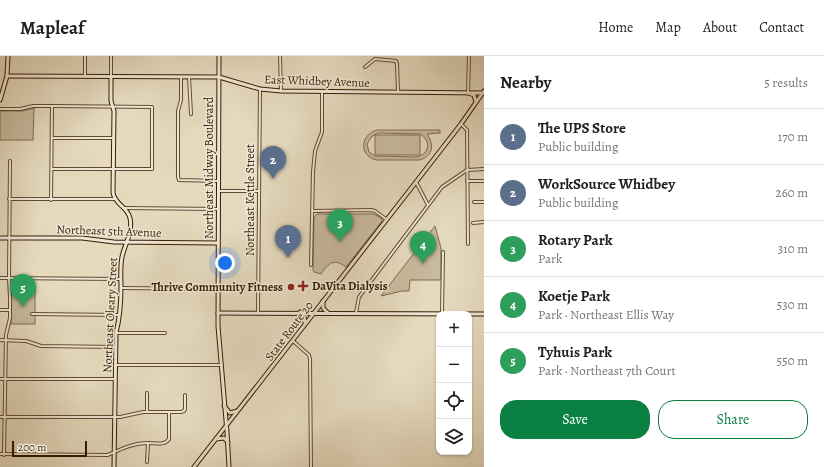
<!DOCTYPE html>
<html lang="en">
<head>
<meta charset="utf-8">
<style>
	:root { --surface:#fff; --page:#f6f6f6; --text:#202124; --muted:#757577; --line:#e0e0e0; --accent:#0b8043 }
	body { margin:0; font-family:Alegreya,serif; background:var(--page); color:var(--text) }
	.controls { position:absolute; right:12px; bottom:12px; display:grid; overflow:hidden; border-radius:8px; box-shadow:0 1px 3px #0004 }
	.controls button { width:36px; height:36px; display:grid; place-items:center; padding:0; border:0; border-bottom:1px solid var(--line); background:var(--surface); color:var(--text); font:20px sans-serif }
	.scale { position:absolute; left:12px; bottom:10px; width:75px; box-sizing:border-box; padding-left:4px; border:2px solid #381b03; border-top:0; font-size:11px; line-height:14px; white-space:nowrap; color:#381b03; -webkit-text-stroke:3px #eee7d5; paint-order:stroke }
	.you { position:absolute; left:225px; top:207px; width:14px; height:14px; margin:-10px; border:3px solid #fff; border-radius:50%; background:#1a73e8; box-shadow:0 0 0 6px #1a73e833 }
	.badge { display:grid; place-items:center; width:26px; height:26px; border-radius:50%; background:var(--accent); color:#fff; font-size:13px; font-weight:700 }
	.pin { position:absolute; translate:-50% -33px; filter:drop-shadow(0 1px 2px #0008) }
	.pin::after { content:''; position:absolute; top:21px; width:14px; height:12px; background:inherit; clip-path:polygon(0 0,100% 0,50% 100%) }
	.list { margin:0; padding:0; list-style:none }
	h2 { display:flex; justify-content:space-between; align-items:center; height:52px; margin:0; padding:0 16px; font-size:17px }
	h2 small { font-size:13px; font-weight:400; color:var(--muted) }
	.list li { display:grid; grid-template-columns:26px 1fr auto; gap:12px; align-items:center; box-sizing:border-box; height:56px; padding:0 16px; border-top:1px solid var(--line) }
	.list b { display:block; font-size:15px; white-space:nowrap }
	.list p { margin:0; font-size:13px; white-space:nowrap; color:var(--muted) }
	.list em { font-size:13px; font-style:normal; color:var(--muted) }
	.actions { display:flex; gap:8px; padding:12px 16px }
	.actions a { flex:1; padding:9px 0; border:1px solid var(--accent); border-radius:16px; text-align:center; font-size:14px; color:var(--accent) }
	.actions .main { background:var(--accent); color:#fff }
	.icon { flex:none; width:22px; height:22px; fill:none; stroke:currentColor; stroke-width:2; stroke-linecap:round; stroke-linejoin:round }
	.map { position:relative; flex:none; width:484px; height:411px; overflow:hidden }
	header { display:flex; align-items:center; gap:24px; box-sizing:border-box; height:56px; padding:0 20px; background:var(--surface); border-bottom:1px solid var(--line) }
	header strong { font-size:19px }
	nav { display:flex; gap:22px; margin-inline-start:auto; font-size:14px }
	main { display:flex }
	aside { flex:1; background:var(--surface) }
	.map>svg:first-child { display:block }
</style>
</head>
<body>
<header>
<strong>Mapleaf</strong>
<nav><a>Home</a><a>Map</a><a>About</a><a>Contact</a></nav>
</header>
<main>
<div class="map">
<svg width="484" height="411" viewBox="0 0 484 411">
	<rect width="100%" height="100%" fill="#e5dabe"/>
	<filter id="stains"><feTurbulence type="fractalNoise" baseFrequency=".005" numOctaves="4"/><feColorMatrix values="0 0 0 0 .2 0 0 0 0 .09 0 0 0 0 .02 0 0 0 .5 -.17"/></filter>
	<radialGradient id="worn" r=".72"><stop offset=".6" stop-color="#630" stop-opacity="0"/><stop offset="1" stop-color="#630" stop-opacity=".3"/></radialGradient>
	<g fill="#c8ba9e" stroke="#806a50" fill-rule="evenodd">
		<path d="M34,52L33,84H0V55H23Z"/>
		<path d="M377,74H440V77L427,78C434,89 434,99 420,104H376C358,99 361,78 377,74ZM379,77L420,78C431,84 430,98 417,101L375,100L369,96L367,88L372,80Z"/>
		<rect x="375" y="79" width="45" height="20"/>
		<path d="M317,158H374L381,162L382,165L346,211C333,202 329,207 321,218L314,216L313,214L314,161Z"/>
		<path d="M435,170L441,192V224H410L409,235H402L381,240Z"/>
		<rect x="11" y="234" width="24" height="34"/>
	</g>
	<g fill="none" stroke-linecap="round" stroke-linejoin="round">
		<g stroke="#634b32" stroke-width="4">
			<g id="street">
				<path d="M280,0L281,35"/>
				<path d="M375,3L396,5L397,8L398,36"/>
				<path d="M365,11L375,3"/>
				<path d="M85,20V0"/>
				<path d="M111,21V0"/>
				<path d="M181,21V44L178,55V121L179,124L218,125"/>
				<path d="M189,21L191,58"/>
				<path d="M468,37L469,0"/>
				<path d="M0,53H20L33,50H52L152,51V113H52"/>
				<path d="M461,68L467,74L468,188"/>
				<path d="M52,82H114"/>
				<path d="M467,114L484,113"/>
				<path d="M467,125H484"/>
				<path d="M416,126L428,149"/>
				<path d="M218,135H259"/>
				<path d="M9,143H115"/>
				<path d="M51,144L52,50"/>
				<path d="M474,146H484"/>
				<path d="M124,152L218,153"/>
				<path d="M312,155L371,154L375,155L386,163"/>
				<path d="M473,167L484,166"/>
				<path d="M311,209L313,116L315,95L322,76V36"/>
				<path d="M0,222L121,223"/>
				<path d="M121,232L218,233"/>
				<path d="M0,254H9"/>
				<path d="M258,256L260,33"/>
				<path d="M356,257L359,241L442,131L467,114"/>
				<path d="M32,258L119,259"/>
				<path d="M442,258L443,196"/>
				<path d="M116,277H165"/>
				<path d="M0,284L26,285L41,290L116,291"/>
				<path d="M293,285L309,299L310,303L311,411"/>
				<path d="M115,309H221"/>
				<path d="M0,323H115"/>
				<path d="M147,337V356"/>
				<path d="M0,361H120L143,356H181L184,355L185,353V339"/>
				<path d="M0,398L108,399C121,393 133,387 148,387C155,387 165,390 169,383V356"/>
				<path d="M4,399L6,279L10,262V242L9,222L10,105"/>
				<path d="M147,406L148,387"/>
			</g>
		</g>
		<g stroke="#381b03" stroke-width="5">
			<g id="secondary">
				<path d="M219,0L218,270L227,376L229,411"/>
				<path d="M7,20L219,21L260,33L281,35L483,37"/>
				<path d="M111,21V45L114,55L113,137C116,150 127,150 130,162C133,177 125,187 122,201C120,211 121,221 121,231C121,247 120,261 116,277L114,411"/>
				<path d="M0,44L7,20L8,0"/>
				<path d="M0,182H82L114,186L218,187"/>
				<path d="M218,257L484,258"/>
			</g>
		</g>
		<g stroke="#381b03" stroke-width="5">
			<g id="primary">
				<path d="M468,37L474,39L476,46"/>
				<path d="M323,245V252L328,257"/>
				<path d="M300,256L304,261L305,267"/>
				<path d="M224,350L230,357L237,355"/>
				<path d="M216,383L224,382L228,386"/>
				<path d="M194,411L416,126L461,68L484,35"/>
			</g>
		</g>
		<use href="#street" stroke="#eee7d5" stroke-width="2"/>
		<use href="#secondary" stroke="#eee7d5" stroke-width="3"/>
		<use href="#primary" stroke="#e5dabe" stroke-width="3"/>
	</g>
	<g fill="#8f2418" stroke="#eee7d5" stroke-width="1.5">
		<path d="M301 224h4v4h4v4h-4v4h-4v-4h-4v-4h4z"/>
		<circle cx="291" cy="231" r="4"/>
	</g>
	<g text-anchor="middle" stroke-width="3" stroke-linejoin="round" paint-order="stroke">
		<g font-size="12" fill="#381b03" stroke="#eee7d5">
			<text transform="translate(317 25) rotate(2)" y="4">East Whidbey Avenue</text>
			<text transform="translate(209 112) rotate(-90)" y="4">Northeast Midway Boulevard</text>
			<text transform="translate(250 144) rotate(-90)" y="4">Northeast Kettle Street</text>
			<text transform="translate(109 175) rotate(2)" y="4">Northeast 5th Avenue</text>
			<text transform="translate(110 259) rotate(-87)" y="4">Northeast Oleary Street</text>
			<text transform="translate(289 275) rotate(-53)" y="4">State Route 20</text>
		</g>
		<g font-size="12" font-weight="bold" fill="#381b03" stroke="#eee7d5" text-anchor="start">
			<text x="312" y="234">DaVita Dialysis</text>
			<text x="283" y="235" text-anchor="end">Thrive Community Fitness</text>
		</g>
	</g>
	<rect width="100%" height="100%" filter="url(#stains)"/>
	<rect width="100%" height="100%" fill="url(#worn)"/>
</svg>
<div class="controls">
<button>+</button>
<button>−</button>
<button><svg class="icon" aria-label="locate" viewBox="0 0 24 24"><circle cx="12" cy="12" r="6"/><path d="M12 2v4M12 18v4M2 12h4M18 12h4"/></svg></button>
<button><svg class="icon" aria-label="layers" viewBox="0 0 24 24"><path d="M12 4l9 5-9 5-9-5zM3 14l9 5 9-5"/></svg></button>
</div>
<div class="scale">200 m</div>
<div class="you"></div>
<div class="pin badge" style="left:288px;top:202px;background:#5c6f8a">1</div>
<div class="pin badge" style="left:273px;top:123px;background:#5c6f8a">2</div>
<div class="pin badge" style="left:340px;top:186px;background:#2e9e5b">3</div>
<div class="pin badge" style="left:423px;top:208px;background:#2e9e5b">4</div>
<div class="pin badge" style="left:23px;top:251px;background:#2e9e5b">5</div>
</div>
<aside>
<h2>Nearby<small>5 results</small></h2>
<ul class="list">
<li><span class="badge" style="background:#5c6f8a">1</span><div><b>The UPS Store</b><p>Public building</p></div><em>170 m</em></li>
<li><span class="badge" style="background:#5c6f8a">2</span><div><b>WorkSource Whidbey</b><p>Public building</p></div><em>260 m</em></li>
<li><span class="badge" style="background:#2e9e5b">3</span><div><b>Rotary Park</b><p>Park</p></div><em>310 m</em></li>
<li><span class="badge" style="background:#2e9e5b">4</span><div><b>Koetje Park</b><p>Park · Northeast Ellis Way</p></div><em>530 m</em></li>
<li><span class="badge" style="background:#2e9e5b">5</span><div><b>Tyhuis Park</b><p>Park · Northeast 7th Court</p></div><em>550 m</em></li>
</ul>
<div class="actions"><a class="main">Save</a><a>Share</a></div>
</aside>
</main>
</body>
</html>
